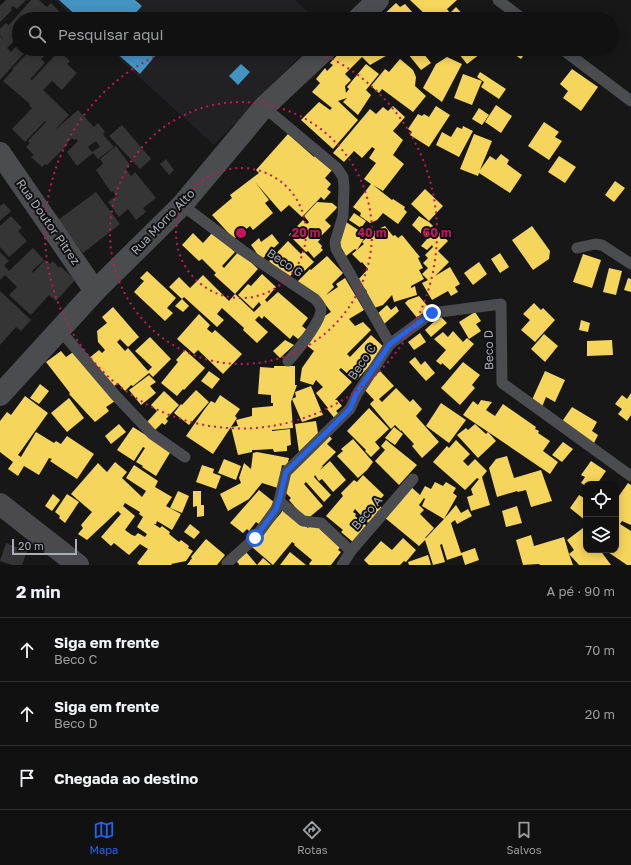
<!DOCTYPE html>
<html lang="pt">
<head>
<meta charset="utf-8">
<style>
	:root { --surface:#111; --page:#1e1f1f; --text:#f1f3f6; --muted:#9c9d9f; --line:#303131; --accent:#2563eb }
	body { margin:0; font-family:"Golos Text",sans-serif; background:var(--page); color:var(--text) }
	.controls { position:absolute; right:12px; bottom:12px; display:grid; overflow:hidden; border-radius:8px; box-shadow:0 2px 10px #0003 }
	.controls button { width:36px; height:36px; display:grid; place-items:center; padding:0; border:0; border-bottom:1px solid var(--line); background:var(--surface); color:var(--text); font:20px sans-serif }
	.scale { position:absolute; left:12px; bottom:10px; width:65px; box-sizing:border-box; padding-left:4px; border:2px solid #a8adb8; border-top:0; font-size:11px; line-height:14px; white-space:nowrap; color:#a8adb8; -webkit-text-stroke:3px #111113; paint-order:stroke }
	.stop { position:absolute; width:12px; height:12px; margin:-9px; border:3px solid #2563eb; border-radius:50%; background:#fff }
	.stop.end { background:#2563eb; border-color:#fff; box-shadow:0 1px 4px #0008 }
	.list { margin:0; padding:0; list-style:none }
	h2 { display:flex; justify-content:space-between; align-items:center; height:52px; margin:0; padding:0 16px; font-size:17px }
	h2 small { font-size:13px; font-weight:400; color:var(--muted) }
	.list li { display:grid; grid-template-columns:26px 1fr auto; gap:12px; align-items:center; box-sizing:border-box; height:64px; padding:0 16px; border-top:1px solid var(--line) }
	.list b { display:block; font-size:15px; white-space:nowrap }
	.list p { margin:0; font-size:13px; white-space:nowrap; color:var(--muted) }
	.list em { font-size:13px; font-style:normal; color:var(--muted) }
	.icon { flex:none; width:22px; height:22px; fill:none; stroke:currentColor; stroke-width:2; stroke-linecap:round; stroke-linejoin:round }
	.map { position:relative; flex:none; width:631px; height:565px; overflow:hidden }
	.search { position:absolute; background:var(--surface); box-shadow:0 2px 10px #0003; left:12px; right:12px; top:12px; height:44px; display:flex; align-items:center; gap:10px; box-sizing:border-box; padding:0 14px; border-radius:22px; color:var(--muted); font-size:15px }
	.sheet { height:244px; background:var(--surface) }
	nav { display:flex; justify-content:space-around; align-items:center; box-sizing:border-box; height:56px; border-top:1px solid var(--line); background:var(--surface); font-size:11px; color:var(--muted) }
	nav a { display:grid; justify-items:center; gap:2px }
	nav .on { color:var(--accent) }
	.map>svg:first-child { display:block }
</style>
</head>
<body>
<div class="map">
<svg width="631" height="565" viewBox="0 0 631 565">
	<rect width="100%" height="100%" fill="#171717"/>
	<g fill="#212123">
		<path d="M55,0H295L317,19H75Z"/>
		<path d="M108,49H307L214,145Z"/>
	</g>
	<g fill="#f6d55c" fill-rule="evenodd">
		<path d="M410,0H457L447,9L450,13L456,7L467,19H430Z"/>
		<path d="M396,3L400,7L405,4L413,13L411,15L414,19H383L381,17Z"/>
		<path d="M343,49H389L391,53L370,65L362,57L345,74L351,80L345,86L346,93L349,89L347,87L366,64L379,74L366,90L371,95L358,115L343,102L347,98L338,101L358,120L333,149L301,120L319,102L330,110L332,108L312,92L320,83L316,79L325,68L327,71L333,65L330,63Z"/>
		<path d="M415,49H420L431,63L421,70L408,54Z"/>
		<path d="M455,49H483L484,51L467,64Z"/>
		<path d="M507,49H528L521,59Z"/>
		<path d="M447,57L462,64L442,102L423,88L436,64Z"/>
		<path d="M400,59L413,70L416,77L415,86L426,96L413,112L382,89L379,93L371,86L385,69L389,72Z"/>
		<path d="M572,69L598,87L581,111L563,98L568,91L560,84Z"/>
		<path d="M480,72L506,89L499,99L481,87L484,82L477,77Z"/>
		<path d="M463,74L482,81L472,105L454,98Z"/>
		<path d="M496,105L512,116L501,133L485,122Z"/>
		<path d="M393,106L405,117L393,131L403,140L393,155L404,164L383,191L373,185L392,200L393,199L405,207L404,209L407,212L398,224L383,213L377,220L370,223L360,216L361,213L353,207L371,184L364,179L376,163L369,158L375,149L372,147L362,158L354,151L344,162L333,153L370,109L376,114L383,107L388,111Z"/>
		<path d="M436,106L450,115L429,147L410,135L412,132L408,129L418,114L422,116L424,114L429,117Z"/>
		<path d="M479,108L489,115L482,125L472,119Z"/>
		<path d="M544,122L559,132L555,137L562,141L549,160L528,146Z"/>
		<path d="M463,126L473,131L459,157L436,145L442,132L451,137L457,127L462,129Z"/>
		<path d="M288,134L314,157L315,156L332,170L325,178L331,184L327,189L331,192L324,200L321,197L302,217L289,205L281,212L255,182L269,200L265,203L273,213L253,230L250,226L234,239L212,215L232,198L230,195L259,173L256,170Z"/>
		<path d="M474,134L492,141L480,170L490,156L496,160L501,154L509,160L507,164L522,175L510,193L479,173L478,176L460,169Z"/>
		<path d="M559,156L576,167L565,183L548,172Z"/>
		<path d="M615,181L625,188L614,202L605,195Z"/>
		<path d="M425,189L443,206L429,221L411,204Z"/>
		<path d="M317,202L332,203L337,207L336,209L325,220L331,226L320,237L321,238L318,242L322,246L321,248L323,250L314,258L308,251L306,252L289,235L303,220L307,224L309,222L304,216Z"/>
		<path d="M354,213L366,221L361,228L349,220Z"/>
		<path d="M419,216L429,222L448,241L438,251L449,262L435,276L450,267L460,284L455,287L458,292L451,296L448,291L432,300L422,283L428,280L422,274L428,268L423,263L428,258L425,255L433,247L432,245L427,250L421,246L427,239L412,225Z"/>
		<path d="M346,222L366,235L357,250L355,249L346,256L335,242Z"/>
		<path d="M385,226L393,236L395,235L398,238L402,235L420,257L418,258L423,268L419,270L424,279L411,286V288L415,286L417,295L394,302L392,295L383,305L371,309L363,296L367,291L357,281L368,269L362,262L361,263L352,254L364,244L362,242L374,231Z"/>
		<path d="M532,226L550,251L549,259L533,270L512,240Z"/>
		<path d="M213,232L235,252L222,266L224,268L239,251L258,269L235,294L214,275L216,273L202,259L199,261L182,245L193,233L203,243Z"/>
		<path d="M272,234L279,243L262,259H261L251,245L259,238L261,242Z"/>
		<path d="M288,241L301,254L303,251L314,262L299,276L295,271L287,279L269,261Z"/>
		<path d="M500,253L509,267L500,273L491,259Z"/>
		<path d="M583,254L601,260L592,288L573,282Z"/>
		<path d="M327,256L343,273L332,284L334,287L326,295L338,287L336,284L345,278L364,310L349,319L355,326L363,322L371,330L347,354L350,357L371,335L385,348L356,381L341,368L339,370L352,382L335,400H337L342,406L336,411L341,416L336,420L327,409L328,408L316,393L323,387L316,380L313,385L300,381L302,368L314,351L305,344L323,317L331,312L322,300L296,283L310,269L311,270Z"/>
		<path d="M479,262L487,274L473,285L464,273Z"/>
		<path d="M609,268L622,271L616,295L603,292Z"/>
		<path d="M147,271L176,298L167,308L173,313L165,321L134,292L144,281L140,278Z"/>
		<path d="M262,274L276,287L265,300L267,302L278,292L308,318L302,326L307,330L298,339L293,335L290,339L264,316L262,319L259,316L255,320L268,332L257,343L243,330L244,328L222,308L217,314L224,320L217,327L184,297L182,299L169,287L179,277L190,288L203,275L229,301L235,294L254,312L261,305L259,302L253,309L238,295L248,284L251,286Z"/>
		<path d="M628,278L631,279V292L624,290Z"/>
		<path d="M419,296L430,309L418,319L405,303L408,300Z"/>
		<path d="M182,299L189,306L183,312L175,306Z"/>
		<path d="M534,303L541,310L543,308L555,320L535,342L521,330L530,320L523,314Z"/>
		<path d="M387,305L391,310L396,306L399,311L384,324L376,315Z"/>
		<path d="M113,307L139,337L128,347L120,339L117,342L125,351L128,348L148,371L152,367L135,351L150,337L171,359L153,377L149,373L133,386L131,385L125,391L118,383L113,387L88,359L99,350L102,353L105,350L98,342L97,331L107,323L102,317Z"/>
		<path d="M475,312L481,321L476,324L481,331L469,339L459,322Z"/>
		<path d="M199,314L210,325L207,329L212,333L215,330L242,354L223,374L198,350L194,354L177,339Z"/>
		<path d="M440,316L447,323L431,337L425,330Z"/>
		<path d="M581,320L590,323L588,332L579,330Z"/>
		<path d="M453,331L463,342L467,338L474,344L450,370L442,363L441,365L436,361L446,350L434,339L443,332L448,337Z"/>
		<path d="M420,333L426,342L414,350L408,342Z"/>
		<path d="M544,334L558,346L545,362L531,349Z"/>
		<path d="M285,340L294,345L280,358L273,351Z"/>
		<path d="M612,340L613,355L587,356V341Z"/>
		<path d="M76,350L115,401L106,407L109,411L95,422L69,394L70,393L46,362L61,351L66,357Z"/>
		<path d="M185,350L205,368L184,390L183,389L177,396L161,383L178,362L176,360Z"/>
		<path d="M415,357L421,365L425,361L435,373L426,381L409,362Z"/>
		<path d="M463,362L480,375L472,385L475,388L460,405L441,388Z"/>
		<path d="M274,366H295V385H297L291,402L293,428L272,430V431L290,429L291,445L287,446V451L274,452L273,449L256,450H252V452L238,455L231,427L238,426L236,420L252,416V408L273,406V403H271V395L258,394L260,367L274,368Z"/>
		<path d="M209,371L220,379L212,389L201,381Z"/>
		<path d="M380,371L394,386L379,399L382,402L396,388L410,402L413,399L422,409L416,416L439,442L422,458L412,446L414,444L401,430V431L395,425L391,429L370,404L374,400L363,388Z"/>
		<path d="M545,371L565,380L555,402L546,397L542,407L531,402Z"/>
		<path d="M149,375L156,382L150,386L156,393L141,405L129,390Z"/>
		<path d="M40,384L49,391L39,404L30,398Z"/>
		<path d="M311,386L323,415L302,422L292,399L296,397L295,392Z"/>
		<path d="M196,390L209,402L189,425L174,413L181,404L182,405Z"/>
		<path d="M164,391L179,405L166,419L168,421L165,425L162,423L155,430L147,422L157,411L151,405Z"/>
		<path d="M631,393V415L627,421L618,414L622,409L615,404L622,395L627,399Z"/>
		<path d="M220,395L240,409L235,416L237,418L213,454L186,436L204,410L211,401L215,403Z"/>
		<path d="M25,396L48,413L18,455L21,457L36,432L54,443L56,441L61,444L67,436L94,454L77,479L50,461L52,459L49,458L39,475L24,466L18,476L8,469L13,462L0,452V421L7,412L11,415Z"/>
		<path d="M69,398L84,418L67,432L51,413Z"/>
		<path d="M481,400L492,402L486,410L495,416L503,404L536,427L535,429L539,431L538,433L550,441L543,451L558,462L550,474L463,415L473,401L478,405Z"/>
		<path d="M441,403L466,420L449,443L426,426Z"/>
		<path d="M572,407L597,422L592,431L598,435L594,443L561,423Z"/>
		<path d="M369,408L389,429L375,442L380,448L371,457L365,451L366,450L347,431Z"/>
		<path d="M316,421L319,439L299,452L295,424Z"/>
		<path d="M119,424L126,432L111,444L105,436Z"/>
		<path d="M475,424L486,434L488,432L496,441L478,458L457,435L466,428L468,430Z"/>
		<path d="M133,427L171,451L156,476L142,467L143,466L136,462L145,448L143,447L134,461L117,450Z"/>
		<path d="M394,427L403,434L395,445L385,438Z"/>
		<path d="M328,434L332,439L327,444L336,452L322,466H323L320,470L330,461L346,480L333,492L322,479L319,481L315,475L314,477L331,495L324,502L306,482L304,484L323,506L306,520L289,500L291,498L284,491V478Z"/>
		<path d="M353,439L373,462L367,470L358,478L337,456L343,451L341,449Z"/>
		<path d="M386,440L417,465L399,485L375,461L385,450L381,446Z"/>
		<path d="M456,440L470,454L463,461L468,466L475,459L487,471L482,477L490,505L471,511L467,497L473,495L471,489L479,479L477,478L465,490L433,462L447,446L449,448Z"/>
		<path d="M563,442L573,449L562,462L552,455Z"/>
		<path d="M257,452L289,458L287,466L282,465L278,488L262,483L249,499L228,511L220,494L241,483L239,478L244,463L251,469L253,453Z"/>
		<path d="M507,456L514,478L541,470L552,501L531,507L526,490L518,492L517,491L497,497L489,468L496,459Z"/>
		<path d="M224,459L241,466L236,480L218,473Z"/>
		<path d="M591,461L606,471L597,484H586V486L581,483L585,477L581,475Z"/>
		<path d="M115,462L127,472L122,478L142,497L146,491L126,478L134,465L158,481L155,487L172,497L166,506L181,514L172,530L157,521L156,524H154L160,528L162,526L170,532L169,534L179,542L181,540L189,546L188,548L193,551L186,561L171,564L172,565H139L137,563L148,549L140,544L129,555L114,543L111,546L101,537L121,514L118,511L87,540L78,534L83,528L81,525L92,512L71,494L98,463L107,472ZM125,503L140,512L139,514L143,517L137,527L147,534L145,537L138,533L135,536L132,535L125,530L135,516L123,506Z"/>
		<path d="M202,465L214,469L213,473L221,476L216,489L196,482Z"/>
		<path d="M363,475L384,495L377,503L382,508L377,512L378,513L368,523L355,509L353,512L356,514L355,516L368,527L354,543L341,532L343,530L326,516L343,496L341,493L354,480L357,482Z"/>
		<path d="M435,482L443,486L446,482L456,488L453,493L457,496L444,519L456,505L461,513L468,509L472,516L457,524L455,520L451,523L461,553L475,548L479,560L465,565L462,555L447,560L442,544L440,545L445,562L433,565L425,540L419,546L384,517L410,486L420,495L425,486L431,489ZM424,498L425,499L422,506L444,519L426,538H425L434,528L420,514L424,510L419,505Z"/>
		<path d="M628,483L631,485V525L622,521L620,524L631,531V565H627L605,550H616V500Z"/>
		<path d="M259,490L275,503L259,524L256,522L249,531L247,529L243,533L230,523Z"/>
		<path d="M178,491L189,496L182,513L170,508Z"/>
		<path d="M193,491H201V505H204V516L197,517V506L193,507Z"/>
		<path d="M53,494L60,500L52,511L45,506Z"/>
		<path d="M67,494L79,502L65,523L59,518L60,516L55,512Z"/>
		<path d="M579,495L586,499V521L570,508Z"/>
		<path d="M517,506L522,523L506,527L502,511Z"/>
		<path d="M283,509L308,528L312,522L342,545L338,550L341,552L331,565H310L309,564L312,560L294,545L295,544L292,542L273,565L252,547L281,513Z"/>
		<path d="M190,524L200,532L194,539L184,532Z"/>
		<path d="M583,528L586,532V550H600L611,565H579L569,554L573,565H540L539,564L523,565L516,540L531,535L534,546L564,537L569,554L574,550L567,540Z"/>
		<path d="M403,538L416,550L406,562L404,561L400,565H369L364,560L381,541L392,550Z"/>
		<path d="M206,539L225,555L217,565H187L192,558L191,557Z"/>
		<path d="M246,552L257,565H239V564L237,562L243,553Z"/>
		<path d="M290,552L306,565H280Z"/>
		<path d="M428,555L431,565H409L408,562Z"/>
		<path d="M263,558L271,565H257Z"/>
	</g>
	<g fill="#4393c3">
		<path d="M59,0H135L142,6L130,19H80Z"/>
		<path d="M112,49H161L140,74Z"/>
		<path d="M241,64L250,72L238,85L229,76Z"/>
	</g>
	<g fill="#353536" fill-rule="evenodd">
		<path d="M6,0H26L17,9L13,6L11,8L12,10L0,22V6Z"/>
		<path d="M31,0H39L47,7L51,3L60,12L53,19H19V36L7,48L11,52L19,43V49H26L27,50L0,80V36L3,39V38L0,35V29L6,23L9,25Z"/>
		<path d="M32,49H43L47,53L41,59L45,63L30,79L32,80L59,51L70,61L67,64L77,73L62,90L52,81L43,90L69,115L54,131L78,110L94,127L98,123L105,132L103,134L105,137L114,147L98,159L93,153L77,166L67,152L78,141L76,139L74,140L72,138L67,143L68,144L47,165L45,164L42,167L31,157L34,155L26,147L30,143L28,141L46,122L45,121L25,142L12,129L32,108L29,105L30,104L3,81L13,70L12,69ZM96,141L100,147L92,152L88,147Z"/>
		<path d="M122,125L151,159L140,169L109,136Z"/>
		<path d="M116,146L130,165L126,169L131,176L135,172L156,198L143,208L146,212L136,220L128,209L119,217L108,202L116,196L113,191L111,192L96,170L103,164L100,159Z"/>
		<path d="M166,159L174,170L169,175L160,164Z"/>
		<path d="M96,192L120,224L83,253L58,220Z"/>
		<path d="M4,203L11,211L0,221V206Z"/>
		<path d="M11,216L22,228L18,231L27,241L9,257L0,247V226Z"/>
		<path d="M33,248L44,260L32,271L33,273L45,260L50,264L53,261L59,268L60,266L75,280L56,301L49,295L31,315L9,295L17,287L5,275L0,280V252L9,261L4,265L9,271Z"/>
		<path d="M0,291L31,320L21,331L16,327L0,345Z"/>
		<path d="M6,543L27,551L22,565H12L0,561Z"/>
	</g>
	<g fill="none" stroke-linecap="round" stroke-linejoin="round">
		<g stroke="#4b4c50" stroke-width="11">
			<path d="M498,0L523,19"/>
			<path d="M562,49L631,101"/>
			<path d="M264,107L337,168L343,177L344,187L343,216L335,242L336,249L390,344"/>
			<path d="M182,205L242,250L315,299C318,303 321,305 321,310C321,321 296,353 288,361"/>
			<path d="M577,248L595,244L602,245L631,264"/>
			<path d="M59,329L116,396L152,434L185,457"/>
			<path d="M279,501L303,521L321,523L351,551"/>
			<path d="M227,563L255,538L276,509L279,501L286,472L350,409L357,394L390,344L432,313L501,304L502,383L631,476"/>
			<path d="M342,565L351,551L413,479"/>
		</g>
		<g stroke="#4b4c50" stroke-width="22">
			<path d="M358,19L378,0"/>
			<path d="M0,153L95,291"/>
			<path d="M0,395L95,291L182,205L264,107L326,49"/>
		</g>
		<path stroke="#4a4a4e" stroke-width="22" d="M0,504L78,565"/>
	</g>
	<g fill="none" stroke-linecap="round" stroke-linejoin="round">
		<path stroke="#2563eb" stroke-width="5" d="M255,538L276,509L279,501L286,472L350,409L356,394L390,344L432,313"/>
	</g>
	<g fill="none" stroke="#c2185b" stroke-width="2" stroke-dasharray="2 4">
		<circle cx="241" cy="233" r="65"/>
		<circle cx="241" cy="233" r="131"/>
		<path d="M310 49A196 196 0 1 1 172 49"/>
	</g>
	<g text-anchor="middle" stroke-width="4" stroke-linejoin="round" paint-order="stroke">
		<g font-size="12" fill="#a8adb8" stroke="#111113">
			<text transform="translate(48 222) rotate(55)" y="4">Rua Doutor Pitrez</text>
			<text transform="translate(163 222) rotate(-46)" y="4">Rua Morro Alto</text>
			<text transform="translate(285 263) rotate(34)" y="4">Beco G</text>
			<text transform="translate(489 350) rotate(-91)" y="4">Beco D</text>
			<text transform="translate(362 362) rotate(-56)" y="4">Beco C</text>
			<text transform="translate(367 513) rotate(-49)" y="4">Beco A</text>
		</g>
	</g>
	<circle cx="241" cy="233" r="6" fill="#c2185b" stroke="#111113" stroke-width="2"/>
	<g font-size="12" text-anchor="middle" font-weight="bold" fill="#c2185b" stroke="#111113" stroke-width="4" stroke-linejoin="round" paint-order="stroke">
		<text x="306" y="237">20 m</text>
		<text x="372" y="237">40 m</text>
		<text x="437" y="237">60 m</text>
	</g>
</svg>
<div class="controls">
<button><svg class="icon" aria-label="locate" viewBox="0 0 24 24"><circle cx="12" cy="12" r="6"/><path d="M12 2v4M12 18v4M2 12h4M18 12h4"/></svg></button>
<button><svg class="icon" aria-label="layers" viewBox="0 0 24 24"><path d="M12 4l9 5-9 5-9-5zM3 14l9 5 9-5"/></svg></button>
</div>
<div class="scale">20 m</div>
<div class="stop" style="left:255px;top:538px"></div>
<div class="stop end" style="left:432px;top:313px"></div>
<div class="search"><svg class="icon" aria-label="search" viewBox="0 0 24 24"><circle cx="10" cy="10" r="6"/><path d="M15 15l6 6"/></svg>Pesquisar aqui</div>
</div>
<section class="sheet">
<h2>2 min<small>A pé · 90 m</small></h2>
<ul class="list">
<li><svg class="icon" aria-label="ahead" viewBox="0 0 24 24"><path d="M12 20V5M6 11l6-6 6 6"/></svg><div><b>Siga em frente</b><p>Beco C</p></div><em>70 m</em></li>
<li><svg class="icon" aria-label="ahead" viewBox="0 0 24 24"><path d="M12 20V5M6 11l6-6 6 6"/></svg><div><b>Siga em frente</b><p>Beco D</p></div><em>20 m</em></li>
<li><svg class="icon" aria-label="arrive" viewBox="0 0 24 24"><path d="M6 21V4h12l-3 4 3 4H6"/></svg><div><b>Chegada ao destino</b></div></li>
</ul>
</section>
<nav>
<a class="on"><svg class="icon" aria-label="map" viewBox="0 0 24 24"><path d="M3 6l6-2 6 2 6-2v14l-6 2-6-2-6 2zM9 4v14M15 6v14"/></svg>Mapa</a>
<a><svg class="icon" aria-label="directions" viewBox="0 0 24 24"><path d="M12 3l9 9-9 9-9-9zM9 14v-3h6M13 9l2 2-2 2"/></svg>Rotas</a>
<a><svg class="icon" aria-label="saved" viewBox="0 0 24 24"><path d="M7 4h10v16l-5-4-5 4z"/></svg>Salvos</a>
</nav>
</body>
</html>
